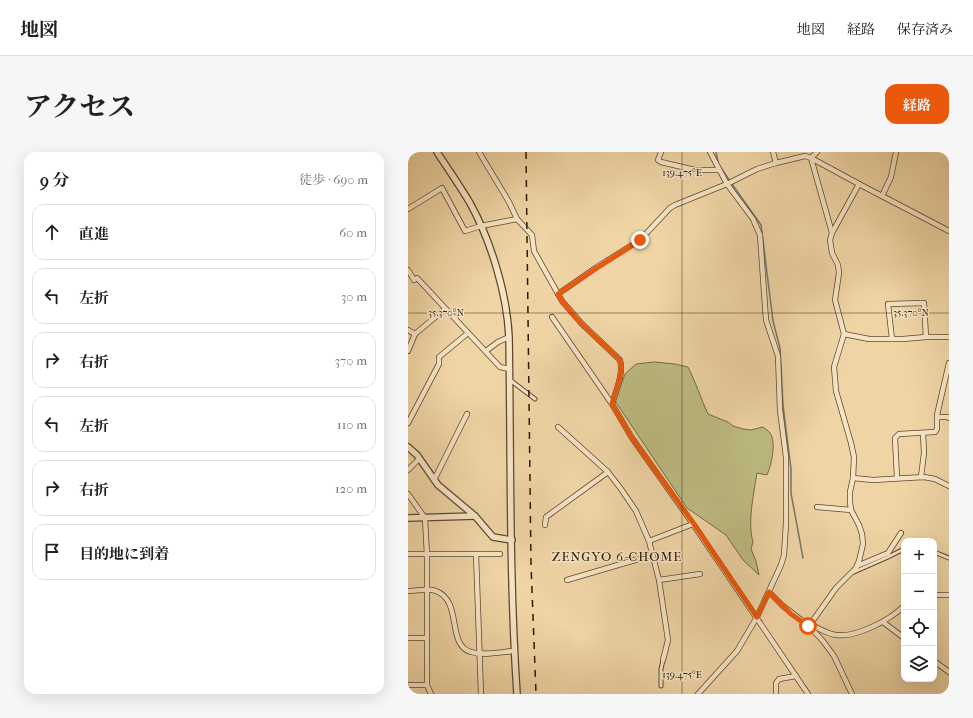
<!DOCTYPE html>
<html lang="ja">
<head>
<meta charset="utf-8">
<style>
	:root { --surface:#fff; --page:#f6f6f6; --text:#202124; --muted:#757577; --line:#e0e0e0; --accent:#ea580c }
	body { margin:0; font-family:"IM FELL French Canon","Noto Serif JP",serif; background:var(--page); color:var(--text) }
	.controls { position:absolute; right:12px; bottom:12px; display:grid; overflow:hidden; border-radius:8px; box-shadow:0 4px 16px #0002 }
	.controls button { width:36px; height:36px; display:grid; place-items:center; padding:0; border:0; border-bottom:1px solid var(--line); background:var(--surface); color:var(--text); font:20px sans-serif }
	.stop { position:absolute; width:12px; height:12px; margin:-9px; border:3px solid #ea580c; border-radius:50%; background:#fff }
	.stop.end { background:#ea580c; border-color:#fff; box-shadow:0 1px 4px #0008 }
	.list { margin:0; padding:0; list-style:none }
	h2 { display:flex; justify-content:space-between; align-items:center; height:52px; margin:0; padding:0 16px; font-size:17px }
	h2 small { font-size:13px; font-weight:400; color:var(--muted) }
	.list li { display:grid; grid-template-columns:26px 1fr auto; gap:12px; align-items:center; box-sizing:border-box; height:56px; margin:0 8px 8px; padding:0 8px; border:1px solid var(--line); border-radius:12px }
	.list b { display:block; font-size:15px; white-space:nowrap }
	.list em { font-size:13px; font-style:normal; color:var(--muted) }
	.icon { flex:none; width:22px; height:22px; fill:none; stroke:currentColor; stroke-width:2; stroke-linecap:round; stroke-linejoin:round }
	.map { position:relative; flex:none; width:541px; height:542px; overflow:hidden; border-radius:12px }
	header { display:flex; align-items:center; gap:24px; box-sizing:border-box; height:56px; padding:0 20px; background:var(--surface); border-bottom:1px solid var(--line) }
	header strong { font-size:19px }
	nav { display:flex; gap:22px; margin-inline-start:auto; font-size:14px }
	.intro { display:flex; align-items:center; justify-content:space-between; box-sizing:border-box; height:96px; padding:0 24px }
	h1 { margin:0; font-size:28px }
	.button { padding:10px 18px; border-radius:12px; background:var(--accent); color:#fff; font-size:14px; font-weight:700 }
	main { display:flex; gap:24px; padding:0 24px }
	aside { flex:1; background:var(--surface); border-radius:12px; box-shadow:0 4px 16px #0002 }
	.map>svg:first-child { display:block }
</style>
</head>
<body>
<header>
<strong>地図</strong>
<nav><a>地図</a><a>経路</a><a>保存済み</a></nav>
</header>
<div class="intro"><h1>アクセス</h1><a class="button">経路</a></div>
<main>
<aside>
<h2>9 分<small>徒歩 · 690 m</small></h2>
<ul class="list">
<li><svg class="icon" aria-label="ahead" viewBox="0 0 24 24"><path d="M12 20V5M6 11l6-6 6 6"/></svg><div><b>直進</b></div><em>60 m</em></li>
<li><svg class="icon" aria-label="left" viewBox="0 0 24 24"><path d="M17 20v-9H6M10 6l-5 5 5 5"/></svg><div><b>左折</b></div><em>30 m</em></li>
<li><svg class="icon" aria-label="right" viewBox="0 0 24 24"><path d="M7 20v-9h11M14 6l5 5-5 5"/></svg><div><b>右折</b></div><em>370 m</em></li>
<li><svg class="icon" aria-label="left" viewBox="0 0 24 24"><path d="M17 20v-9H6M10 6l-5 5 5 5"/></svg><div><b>左折</b></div><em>110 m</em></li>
<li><svg class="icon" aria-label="right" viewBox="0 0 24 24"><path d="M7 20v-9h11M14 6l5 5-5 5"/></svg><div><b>右折</b></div><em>120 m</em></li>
<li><svg class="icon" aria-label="arrive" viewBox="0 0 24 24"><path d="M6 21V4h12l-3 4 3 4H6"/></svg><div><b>目的地に到着</b></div></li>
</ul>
</aside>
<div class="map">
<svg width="541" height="542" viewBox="0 0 541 542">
	<rect width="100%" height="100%" fill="#efd4a5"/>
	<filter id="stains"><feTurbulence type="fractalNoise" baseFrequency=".005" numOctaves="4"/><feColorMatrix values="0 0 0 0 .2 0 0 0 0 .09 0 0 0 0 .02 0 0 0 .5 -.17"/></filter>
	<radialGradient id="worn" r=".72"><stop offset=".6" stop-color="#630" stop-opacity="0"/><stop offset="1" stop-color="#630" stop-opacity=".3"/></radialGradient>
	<path fill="#bebb83" stroke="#766a44" d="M246,210L267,212L280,215C288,231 293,247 300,262L320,270L325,274L335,277L343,278L355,275C357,277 361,279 362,281C369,291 363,314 359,323L349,321C346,339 339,373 345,390L343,397L348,409L351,423L335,408L318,383L279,356L207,249L217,222L228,212Z"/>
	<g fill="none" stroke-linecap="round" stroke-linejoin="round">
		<g stroke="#73776d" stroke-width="1.5">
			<path d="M308,0L310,10"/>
			<path d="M311,13L322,29"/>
			<path d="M324,32L353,73L365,169L372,196L375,253L383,317V341L395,406"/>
		</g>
		<g stroke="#5e482d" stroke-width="5">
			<g id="pedestrian">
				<path d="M102,228L127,247"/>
				<path d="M526,400L541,406"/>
				<path d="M446,420L480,405L496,397"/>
				<path d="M253,534V517L255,508"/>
			</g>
		</g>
		<g stroke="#5e482d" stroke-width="6">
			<g id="minor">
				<path d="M71,0L101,50L109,67"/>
				<path d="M253,0L250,8L253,10L287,18H311"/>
				<path d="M365,0L368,11"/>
				<path d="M409,0L403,6L424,81"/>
				<path d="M474,44L483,25L488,0"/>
				<path d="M0,57L34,36L57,79L73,74L109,67L124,83L126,99L154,149L174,172L212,208C216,221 208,239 204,252"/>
				<path d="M0,118L6,128L9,126L92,215L102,217"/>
				<path d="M150,142L189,115L232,88L262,56L267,53L319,32L349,17L368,11L397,4L403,6L451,32L541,79"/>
				<path d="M144,165L204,252L224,286L285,372L400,542"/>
				<path d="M0,178L7,182"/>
				<path d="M436,182L461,187H495L518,185H541"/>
				<path d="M484,187L480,152L516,151L518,185"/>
				<path d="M0,199L7,182L37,157"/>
				<path d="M78,199L90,190L101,185"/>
				<path d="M529,265H541V266"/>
				<path d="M0,271L31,212V205L60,181"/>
				<path d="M150,275L200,320L213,337L228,359L241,389L251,428L260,488L255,508"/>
				<path d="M0,318L11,307"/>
				<path d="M513,325L516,301L515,281"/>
				<path d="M445,326L465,328L516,325L527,327L541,334"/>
				<path d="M489,326L487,286L491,282L527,280L529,277V263L541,211"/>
				<path d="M26,328L59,262"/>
				<path d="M0,342L17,366L19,403V533L23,542"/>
				<path d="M409,355L443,358"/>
				<path d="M137,373L138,365L200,320"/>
				<path d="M241,389L285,372"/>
				<path d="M0,402H92"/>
				<path d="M68,402L73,542"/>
				<path d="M449,414L480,401L493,381"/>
				<path d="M159,428L244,403"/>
				<path d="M251,428L292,422"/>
				<path d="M0,439C8,439 20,436 28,439C55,449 38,493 63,500C76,504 93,500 106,499"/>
				<path d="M361,440L375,454L401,474L415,489L426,504L444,542"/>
				<path d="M526,443H541"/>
				<path d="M475,470L496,486"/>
				<path d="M402,472C410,476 419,482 428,483C448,486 482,468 496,454"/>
				<path d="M401,474L428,436L448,416L451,409L455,392L454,382L451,373L443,358L442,350V340L445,326L446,305L443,291L428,239L426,215L436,182L427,148L431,121L430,113L424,101L422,88L424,81L451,32"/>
				<path d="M0,486H19"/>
				<path d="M526,509L541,520"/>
				<path d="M0,533H19"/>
				<path d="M290,542L329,499L349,465L373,413L376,403L378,371V305L372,258L370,204L358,168L352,83L345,67L319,32L302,0"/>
				<path d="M368,542V531L371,527L388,524"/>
			</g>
		</g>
		<g stroke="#5e482d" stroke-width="8">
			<g id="tertiary">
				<path d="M29,0C40,17 52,34 62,51C83,89 99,142 101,185C103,304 101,423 109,542"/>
				<path d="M0,295L9,303L30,333L67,364L85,385L104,388"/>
				<path d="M0,366L67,364"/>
			</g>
		</g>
		<use href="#pedestrian" stroke="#f5e3c4" stroke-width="3"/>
		<use href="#minor" stroke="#f5e3c4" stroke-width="4.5"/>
		<use href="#tertiary" stroke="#f5e3c4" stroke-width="5.5"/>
		<path stroke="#2e1a05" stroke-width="1.5" stroke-dasharray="7 7" stroke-linecap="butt" d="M118,0L123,412L128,542"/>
	</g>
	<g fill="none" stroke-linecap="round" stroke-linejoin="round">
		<path stroke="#ea580c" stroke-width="5" d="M232,88L190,115L150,142C165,168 191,187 212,208C216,221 207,240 204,252L224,286L286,372L349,465L361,440L383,462L400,474"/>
	</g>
	<path fill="none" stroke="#2e1a05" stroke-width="1" stroke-opacity="0.45" d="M274,0V542M0,161H541"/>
	<g text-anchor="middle" stroke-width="3" stroke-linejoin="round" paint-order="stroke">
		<g font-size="13" letter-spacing="1" fill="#2e1a05" stroke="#f5e3c4">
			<text x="209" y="409">ZENGYO 6-CHOME</text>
		</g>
	</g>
	<g font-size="10" text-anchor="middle" fill="#2e1a05" stroke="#f5e3c4" stroke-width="3" stroke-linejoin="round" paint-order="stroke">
		<text x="274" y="24">139.475°E</text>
		<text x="38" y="164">35.370°N</text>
		<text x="503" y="164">35.370°N</text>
		<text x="274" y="526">139.475°E</text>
	</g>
	<rect width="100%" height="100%" filter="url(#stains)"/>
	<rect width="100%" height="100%" fill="url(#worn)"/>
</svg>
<div class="controls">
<button>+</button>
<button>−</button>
<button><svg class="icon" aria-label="locate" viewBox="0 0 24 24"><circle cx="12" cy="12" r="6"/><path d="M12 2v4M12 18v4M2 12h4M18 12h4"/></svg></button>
<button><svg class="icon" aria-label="layers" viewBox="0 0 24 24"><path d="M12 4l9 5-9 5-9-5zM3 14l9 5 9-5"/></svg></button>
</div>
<div class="stop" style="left:400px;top:474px"></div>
<div class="stop end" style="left:232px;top:88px"></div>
</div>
</main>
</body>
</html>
